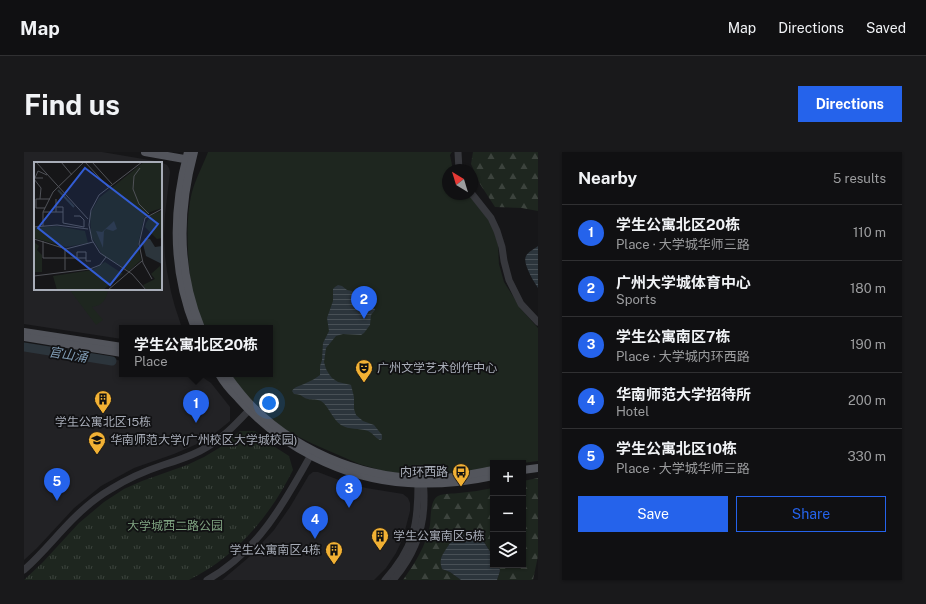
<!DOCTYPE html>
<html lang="en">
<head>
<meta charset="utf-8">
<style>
	:root { --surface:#101012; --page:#19191b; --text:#f1f3f6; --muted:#9c9d9f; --line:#303032; --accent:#2563eb }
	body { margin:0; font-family:"Public Sans","Noto Sans SC",sans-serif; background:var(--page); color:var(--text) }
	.controls { position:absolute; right:12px; bottom:12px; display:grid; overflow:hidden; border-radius:0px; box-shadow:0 1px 3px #0004 }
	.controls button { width:36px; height:36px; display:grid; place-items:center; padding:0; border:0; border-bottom:1px solid var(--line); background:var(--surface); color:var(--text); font:20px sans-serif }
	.compass { position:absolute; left:418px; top:12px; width:36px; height:36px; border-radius:50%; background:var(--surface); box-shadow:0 1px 3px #0004; rotate:322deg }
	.you { position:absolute; left:245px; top:251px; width:14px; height:14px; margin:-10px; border:3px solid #fff; border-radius:50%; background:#1a73e8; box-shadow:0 0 0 6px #1a73e833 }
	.badge { display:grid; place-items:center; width:26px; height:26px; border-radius:50%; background:var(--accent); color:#fff; font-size:13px; font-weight:700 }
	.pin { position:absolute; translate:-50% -33px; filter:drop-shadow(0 1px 2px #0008) }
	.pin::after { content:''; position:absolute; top:21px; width:14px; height:12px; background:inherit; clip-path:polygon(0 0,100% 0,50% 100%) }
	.popup { position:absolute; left:95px; top:173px; width:154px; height:52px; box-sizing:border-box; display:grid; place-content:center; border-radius:0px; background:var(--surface); filter:drop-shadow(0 1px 3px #0005); font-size:13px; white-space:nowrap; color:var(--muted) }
	.popup b { font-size:15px; color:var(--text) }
	.popup::after { content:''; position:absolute; left:50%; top:100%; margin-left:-8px; border:8px solid transparent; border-top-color:var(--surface) }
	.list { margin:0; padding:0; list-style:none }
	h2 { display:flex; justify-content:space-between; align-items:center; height:52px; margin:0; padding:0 16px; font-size:17px }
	h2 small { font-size:13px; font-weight:400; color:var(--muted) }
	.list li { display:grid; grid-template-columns:26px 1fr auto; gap:12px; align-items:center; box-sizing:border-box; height:56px; padding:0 16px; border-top:1px solid var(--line) }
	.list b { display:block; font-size:15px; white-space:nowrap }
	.list p { margin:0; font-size:13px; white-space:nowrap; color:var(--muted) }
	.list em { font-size:13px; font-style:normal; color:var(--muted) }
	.actions { display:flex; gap:8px; padding:12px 16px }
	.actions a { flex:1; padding:9px 0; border:1px solid var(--accent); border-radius:0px; text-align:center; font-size:14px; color:var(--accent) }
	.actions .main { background:var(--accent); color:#fff }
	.icon { flex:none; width:22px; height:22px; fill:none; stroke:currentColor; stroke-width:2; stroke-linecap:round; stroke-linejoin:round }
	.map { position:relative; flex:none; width:514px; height:428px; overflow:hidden; border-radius:0px }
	header { display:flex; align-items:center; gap:24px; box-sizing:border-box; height:56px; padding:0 20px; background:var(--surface); border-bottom:1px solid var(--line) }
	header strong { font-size:19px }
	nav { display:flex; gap:22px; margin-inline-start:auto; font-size:14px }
	.intro { display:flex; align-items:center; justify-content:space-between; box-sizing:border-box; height:96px; padding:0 24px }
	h1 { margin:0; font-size:28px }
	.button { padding:10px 18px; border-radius:0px; background:var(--accent); color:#fff; font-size:14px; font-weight:700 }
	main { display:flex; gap:24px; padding:0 24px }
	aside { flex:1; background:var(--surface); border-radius:0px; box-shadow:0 1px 3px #0004 }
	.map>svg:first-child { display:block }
</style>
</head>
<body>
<header>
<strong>Map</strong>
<nav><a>Map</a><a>Directions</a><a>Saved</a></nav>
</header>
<div class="intro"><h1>Find us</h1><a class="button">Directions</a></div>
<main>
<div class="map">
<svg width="514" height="428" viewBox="0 0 514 428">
	<defs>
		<pattern id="grass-tufts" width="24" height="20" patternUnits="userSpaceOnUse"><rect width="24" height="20" fill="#1e261f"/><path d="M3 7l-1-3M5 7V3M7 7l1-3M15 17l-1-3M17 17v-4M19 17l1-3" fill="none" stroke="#3c433d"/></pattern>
		<pattern id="forest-firs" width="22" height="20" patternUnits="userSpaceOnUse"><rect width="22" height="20" fill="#1e261f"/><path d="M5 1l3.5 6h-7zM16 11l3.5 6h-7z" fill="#3c433d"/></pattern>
		<pattern id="water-rules" width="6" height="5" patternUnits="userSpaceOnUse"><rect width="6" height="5" fill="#2c353c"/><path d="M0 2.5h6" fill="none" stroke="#485056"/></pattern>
	</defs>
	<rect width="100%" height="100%" fill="#161618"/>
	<g fill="#222225" fill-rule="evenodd">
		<path d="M0,0H78L137,10L143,13L145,16L146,20L141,63L140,84L141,104L143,119L147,140L151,155L158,176H98V187L0,172ZM11,11H137V137H11Z"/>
		<path d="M0,197L88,211L89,207L98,209V222H174L187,231L206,255V269L190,282L173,292L150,302L110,316L77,334L61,347L50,356L13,396L0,408Z"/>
		<path d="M289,320H294L320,330L342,336L379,342L384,346L386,351V359L379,386L372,401L362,416L350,428H198L224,406L250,378L266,355L285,323Z"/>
	</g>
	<path fill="url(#grass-tufts)" d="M216,279H231L251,295L265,304L269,318C246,364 212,405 165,428H0L19,410L55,371L80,350L100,337L118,329L163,313L180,305L195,296Z"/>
	<g fill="url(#forest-firs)">
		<path d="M449,0H514V59L498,56L471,55L456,32L447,12Z"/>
		<path d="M514,326V404L509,428H473L476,419L475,413H499V329Z"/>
		<path d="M469,336V404L459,388L447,382C442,383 436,383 432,385C426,388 421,400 417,406L418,417L426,420L437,428H379C391,411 402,394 406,373C407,365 406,348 414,344C420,341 429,342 435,341C447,340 458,338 469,336Z"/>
	</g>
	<g fill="#1e261f">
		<path d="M184,0H428L426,3L429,18H424V42H444L464,67L470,80L474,93L475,112L480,130L497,157L514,176V309L499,311H469V317L410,327L360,319L335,312L289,292L263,279L228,251L204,222H246V176H178C175,167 172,158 170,150C164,118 160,71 168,40C172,26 179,13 184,0Z"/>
		<path d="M45,137H84C83,147 78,154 68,155L79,168L72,173Z"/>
	</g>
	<g fill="url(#water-rules)">
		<path d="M514,94V136C510,130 498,111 502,104C504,100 510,97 514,94Z"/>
		<path d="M314,133L318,134L323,138L328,139L333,148C340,150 348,149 351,158L347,163L346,173L340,181L337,183L319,182L312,184L302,196L300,210L302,217L305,222L308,226L314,230L327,233L330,245V257L332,263L339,269L350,273L358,283V287L356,288C351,286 349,281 344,279C335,276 325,278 317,273C308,267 304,253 297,249C293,247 288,248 284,247C278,246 279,242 270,242L268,239C271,234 277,234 282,231C287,229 292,226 296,223V214L298,208L299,191L305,179L303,166L309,149V137L311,135Z"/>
		<path d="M447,382L456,384L469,404V413H475L476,419L473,428H437L426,420L418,417C417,414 416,410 417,407C417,404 428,387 431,386C436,383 442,383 447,382Z"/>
	</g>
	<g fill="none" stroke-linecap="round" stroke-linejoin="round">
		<path stroke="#2c353c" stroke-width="9" d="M0,195L88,209"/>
		<g stroke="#37383d" stroke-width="7">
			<path d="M434,0L435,18"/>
			<path d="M448,42L467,66L473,79L478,95L480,109L485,128L497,152L514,170"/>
			<path d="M0,418C18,402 32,384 49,367C60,356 73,345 87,337C103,327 121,319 139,313C152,309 164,305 176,299C196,289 210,274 225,258"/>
			<path d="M183,428C234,400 262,348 289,299"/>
			<path d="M361,428C390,396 394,373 394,332L396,328"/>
			<path d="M369,428C389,405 400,379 400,348C400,341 401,334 397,327"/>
		</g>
		<g stroke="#53555c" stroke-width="8">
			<path d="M121,0L166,8"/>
			<path d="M164,0C148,59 148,119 171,176"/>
			<path d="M170,0C154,59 153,118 177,176"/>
			<path d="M0,180L98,195"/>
			<path d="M0,185L98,201"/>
			<path d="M195,222C200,231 207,239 214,246C257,295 319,327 384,331C413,333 441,330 469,324"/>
			<path d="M202,222C210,233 219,245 229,255C279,304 348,330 418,326C435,325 452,321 469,318"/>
			<path d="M499,318L514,316"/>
		</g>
	</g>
	<defs>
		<g id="theatre-pin" transform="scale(0.9)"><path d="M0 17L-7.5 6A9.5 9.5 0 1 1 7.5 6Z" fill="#f2b134" stroke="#111113"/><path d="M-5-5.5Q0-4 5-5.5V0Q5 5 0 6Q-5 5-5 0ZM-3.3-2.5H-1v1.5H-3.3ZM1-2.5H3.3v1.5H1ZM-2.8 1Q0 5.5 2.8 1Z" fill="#111"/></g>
		<g id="building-pin" transform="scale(0.9)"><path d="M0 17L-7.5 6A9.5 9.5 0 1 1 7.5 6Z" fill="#f2b134" stroke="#111113"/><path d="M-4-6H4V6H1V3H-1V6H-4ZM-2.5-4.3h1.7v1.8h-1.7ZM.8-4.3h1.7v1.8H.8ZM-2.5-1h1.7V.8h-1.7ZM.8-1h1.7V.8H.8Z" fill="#111"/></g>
		<g id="university-pin" transform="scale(0.9)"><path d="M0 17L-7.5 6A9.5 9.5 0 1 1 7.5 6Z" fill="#f2b134" stroke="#111113"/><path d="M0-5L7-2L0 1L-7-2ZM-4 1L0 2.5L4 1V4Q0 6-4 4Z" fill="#111"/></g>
		<g id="bus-pin" transform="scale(0.9)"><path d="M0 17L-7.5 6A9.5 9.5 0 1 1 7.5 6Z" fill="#f2b134" stroke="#111113"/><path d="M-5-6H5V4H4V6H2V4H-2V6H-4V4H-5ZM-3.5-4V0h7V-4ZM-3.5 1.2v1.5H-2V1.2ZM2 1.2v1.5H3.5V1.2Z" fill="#111"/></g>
	</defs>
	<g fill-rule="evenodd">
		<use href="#theatre-pin" x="340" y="216"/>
		<use href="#building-pin" x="79" y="247"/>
		<use href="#university-pin" x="73" y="288"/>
		<use href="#bus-pin" x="437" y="320"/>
		<use href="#building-pin" x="356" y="384"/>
		<use href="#building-pin" x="310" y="398"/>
	</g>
	<g text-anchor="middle" stroke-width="3.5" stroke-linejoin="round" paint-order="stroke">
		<g font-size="12" fill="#a8adb8" stroke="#111113" text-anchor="start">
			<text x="353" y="220">广州文学艺术创作中心</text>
			<text x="79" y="274" text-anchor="middle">学生公寓北区15栋</text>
			<text x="86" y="292">华南师范大学(广州校区大学城校园)</text>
			<text x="424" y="324" text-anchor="end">内环西路</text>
			<text x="369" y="388">学生公寓南区5栋</text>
			<text x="297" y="402" text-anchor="end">学生公寓南区4栋</text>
		</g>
		<g font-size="12" fill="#7fa381" stroke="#111113">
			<text x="151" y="378">大学城西二路公园</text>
		</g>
		<g font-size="13" font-style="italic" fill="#7f9bb3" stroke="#111113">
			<text transform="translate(44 202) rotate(9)" y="5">官山涌</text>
		</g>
	</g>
	<g transform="translate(10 10)">
		<rect width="128" height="128" fill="#161618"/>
		<path d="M23,64L51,69L54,81L32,85L0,76V66ZM126,104L128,128H112L109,123L121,117L117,112Z" fill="#1e261f"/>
		<path d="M128,49V76L123,77L111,65L112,61L117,53ZM71,100L89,112L69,128H23L19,114L58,108Z" fill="#1e261f"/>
		<path d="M110,0H128V46L116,50L110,56L104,83L107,98L95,109L69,94L57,74L56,52L65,36ZM0,80L5,84L3,88L8,93V110H0Z" fill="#1e261f"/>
		<path d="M80,59L83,67L79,69L72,67L70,69L69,86L62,69L68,70ZM111,76L116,77L121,85L128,84V102L112,94L109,82Z" fill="#2c353c"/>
		<path fill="none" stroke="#2c353c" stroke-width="2" d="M24,28L40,45"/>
		<path fill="none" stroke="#505258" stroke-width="1" d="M2,0L54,57M27,0L38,13M51,0L74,25M58,0L78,22M108,0L65,33L57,48L55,63L58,78L66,91L98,112L112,128M106,6L100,14L99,27L105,42L115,52M9,16H1L4,9L13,13M0,17L7,26L6,37M22,45H29V61M11,46H2V37H16M9,50H29M22,50V37M29,61L50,65V58L46,54H40M9,64V50L19,30L50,0M0,65L23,63L54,67M0,77L32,87L59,80M9,79V96H52M43,96V90H52V99H57M31,108V87M95,110L108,99M0,114L56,107L66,103L72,95M118,117L109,101L105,82L111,56L128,47M74,128L95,110"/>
		<path fill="#325cd3" fill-opacity="0.15" stroke="#325cd3" stroke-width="2" d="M51,6L124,62L76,123L4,66Z"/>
		<rect width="128" height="128" fill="none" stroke="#a8adb8" stroke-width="2"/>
	</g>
</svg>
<div class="controls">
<button>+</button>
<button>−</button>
<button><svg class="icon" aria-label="layers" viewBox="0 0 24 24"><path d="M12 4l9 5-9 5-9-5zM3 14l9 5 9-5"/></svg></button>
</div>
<svg class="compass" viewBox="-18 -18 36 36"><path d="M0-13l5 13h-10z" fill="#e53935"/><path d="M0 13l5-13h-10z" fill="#9c9d9f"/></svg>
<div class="you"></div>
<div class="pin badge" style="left:172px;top:271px">1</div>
<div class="popup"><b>学生公寓北区20栋</b>Place</div>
<div class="pin badge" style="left:340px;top:167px">2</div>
<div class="pin badge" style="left:325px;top:356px">3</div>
<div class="pin badge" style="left:291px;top:387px">4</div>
<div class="pin badge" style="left:33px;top:349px">5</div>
</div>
<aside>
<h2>Nearby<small>5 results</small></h2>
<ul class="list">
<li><span class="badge">1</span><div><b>学生公寓北区20栋</b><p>Place · 大学城华师三路</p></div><em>110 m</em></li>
<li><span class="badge">2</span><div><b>广州大学城体育中心</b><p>Sports</p></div><em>180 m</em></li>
<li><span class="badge">3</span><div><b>学生公寓南区7栋</b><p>Place · 大学城内环西路</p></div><em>190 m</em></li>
<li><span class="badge">4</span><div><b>华南师范大学招待所</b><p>Hotel</p></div><em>200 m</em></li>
<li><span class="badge">5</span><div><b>学生公寓北区10栋</b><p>Place · 大学城华师三路</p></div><em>330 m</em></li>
</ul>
<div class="actions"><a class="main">Save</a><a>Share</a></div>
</aside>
</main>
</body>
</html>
